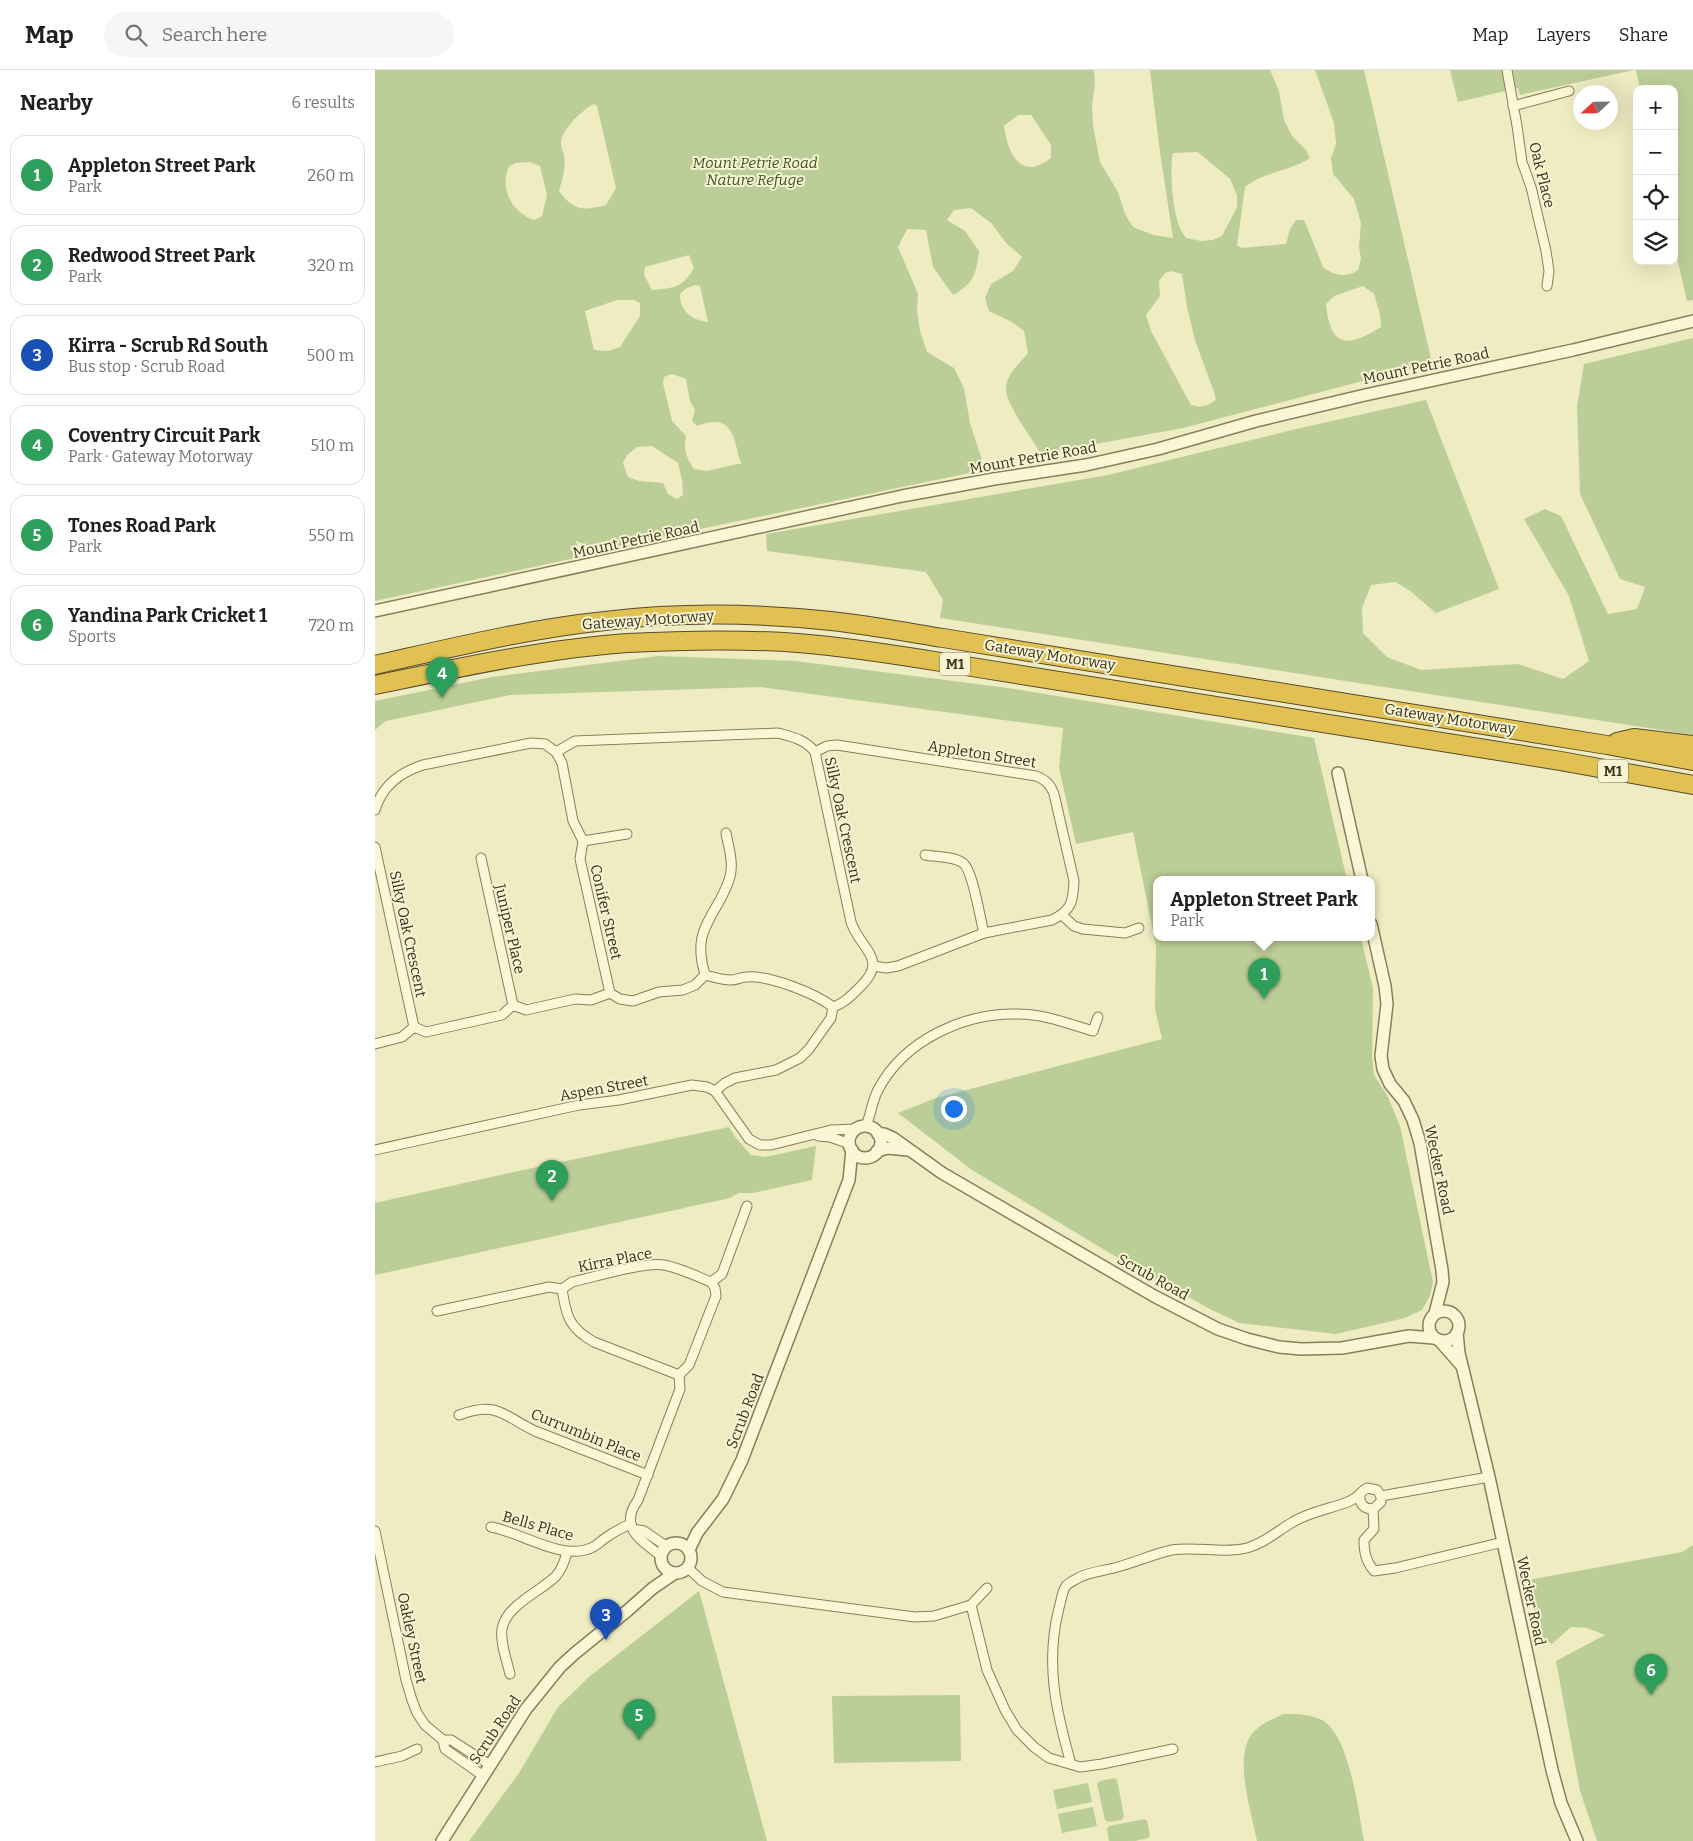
<!DOCTYPE html>
<html lang="en">
<head>
<meta charset="utf-8">
<style>
	:root { --surface:#fff; --page:#f6f6f6; --text:#202124; --muted:#757577; --line:#e0e0e0; --accent:#9b4028 }
	body { margin:0; font-family:Bitter,serif; background:var(--page); color:var(--text) }
	.controls { position:absolute; right:15px; top:15px; display:grid; overflow:hidden; border-radius:10px; box-shadow:0 5px 20px #0002 }
	.controls button { width:45px; height:45px; display:grid; place-items:center; padding:0; border:0; border-bottom:1px solid var(--line); background:var(--surface); color:var(--text); font:25px sans-serif }
	.compass { position:absolute; left:1198px; top:15px; width:45px; height:45px; border-radius:50%; background:var(--surface); box-shadow:0 5px 20px #0002; rotate:248deg }
	.you { position:absolute; left:578px; top:1038px; width:18px; height:18px; margin:-12px; border:4px solid #fff; border-radius:50%; background:#1a73e8; box-shadow:0 0 0 8px #1a73e833 }
	.badge { display:grid; place-items:center; width:32px; height:32px; border-radius:50%; background:var(--accent); color:#fff; font-size:16px; font-weight:700 }
	.pin { position:absolute; translate:-50% -41px; filter:drop-shadow(0 1px 2px #0008) }
	.pin::after { content:''; position:absolute; top:26px; width:18px; height:15px; background:inherit; clip-path:polygon(0 0,100% 0,50% 100%) }
	.popup { position:absolute; left:778px; top:806px; width:222px; height:65px; box-sizing:border-box; display:grid; place-content:center; border-radius:10px; background:var(--surface); filter:drop-shadow(0 1px 4px #0005); font-size:16px; white-space:nowrap; color:var(--muted) }
	.popup b { font-size:19px; color:var(--text) }
	.popup::after { content:''; position:absolute; left:50%; top:100%; margin-left:-10px; border:10px solid transparent; border-top-color:var(--surface) }
	.list { margin:0; padding:0; list-style:none }
	h2 { display:flex; justify-content:space-between; align-items:center; height:65px; margin:0; padding:0 20px; font-size:21px }
	h2 small { font-size:16px; font-weight:400; color:var(--muted) }
	.list li { display:grid; grid-template-columns:32px 1fr auto; gap:15px; align-items:center; box-sizing:border-box; height:80px; margin:0 10px 10px; padding:0 10px; border:1px solid var(--line); border-radius:15px }
	.list b { display:block; font-size:19px; white-space:nowrap }
	.list p { margin:0; font-size:16px; white-space:nowrap; color:var(--muted) }
	.list em { font-size:16px; font-style:normal; color:var(--muted) }
	.icon { flex:none; width:28px; height:28px; fill:none; stroke:currentColor; stroke-width:2; stroke-linecap:round; stroke-linejoin:round }
	.map { position:relative; flex:none; width:1318px; height:1771px; overflow:hidden }
	header { display:flex; align-items:center; gap:30px; box-sizing:border-box; height:70px; padding:0 25px; background:var(--surface); border-bottom:1px solid var(--line) }
	header strong { font-size:24px }
	nav { display:flex; gap:28px; margin-inline-start:auto; font-size:18px }
	.search { width:350px; height:45px; background:var(--page); display:flex; align-items:center; gap:12px; box-sizing:border-box; padding:0 18px; border-radius:28px; color:var(--muted); font-size:19px }
	main { display:flex }
	aside { flex:1; background:var(--surface) }
	.map>svg:first-child { display:block }
</style>
</head>
<body>
<header>
<strong>Map</strong>
<div class="search"><svg class="icon" aria-label="search" viewBox="0 0 24 24"><circle cx="10" cy="10" r="6"/><path d="M15 15l6 6"/></svg>Search here</div>
<nav><a>Map</a><a>Layers</a><a>Share</a></nav>
</header>
<main>
<aside>
<h2>Nearby<small>6 results</small></h2>
<ul class="list">
<li><span class="badge" style="background:#2e9e5b">1</span><div><b>Appleton Street Park</b><p>Park</p></div><em>260 m</em></li>
<li><span class="badge" style="background:#2e9e5b">2</span><div><b>Redwood Street Park</b><p>Park</p></div><em>320 m</em></li>
<li><span class="badge" style="background:#1a4fb4">3</span><div><b>Kirra - Scrub Rd South</b><p>Bus stop · Scrub Road</p></div><em>500 m</em></li>
<li><span class="badge" style="background:#2e9e5b">4</span><div><b>Coventry Circuit Park</b><p>Park · Gateway Motorway</p></div><em>510 m</em></li>
<li><span class="badge" style="background:#2e9e5b">5</span><div><b>Tones Road Park</b><p>Park</p></div><em>550 m</em></li>
<li><span class="badge" style="background:#2e9e5b">6</span><div><b>Yandina Park Cricket 1</b><p>Sports</p></div><em>720 m</em></li>
</ul>
</aside>
<div class="map">
<svg width="1318" height="1771" viewBox="0 0 1318 1771">
	<rect width="100%" height="100%" fill="#efecc3"/>
	<g fill="#bbce97" fill-rule="evenodd">
		<path d="M0,0H719L720,13L717,36L718,55L725,92L743,122L750,144L758,157L778,165L798,168L784,75L775,0H895L904,21L909,50L917,66L931,80L935,88C915,101 889,102 870,117L862,175L866,178L911,174L915,159L921,150H929L948,197C959,206 972,208 983,200L986,189L984,177L986,153L979,129L958,104L956,88L961,74L959,53L940,0H989L1057,293L808,358L666,384C657,368 631,335 631,319C630,306 646,292 653,283L649,261L637,252L614,241L610,228L616,214L638,201L647,187L632,174L616,153L596,138L579,140L572,150L590,161L604,181C601,205 599,213 578,225L558,197L551,160L532,159L523,177L543,224L542,240L545,261L552,282L579,298L589,318L595,353L608,393L604,401L244,476L218,478L201,471L205,487L0,531ZM219,34L222,36L241,118L231,135C207,141 199,141 184,121C187,110 191,98 189,86C189,83 186,79 186,75C185,60 207,40 219,34ZM643,45H656L676,75V88C645,112 633,83 629,56ZM823,82L855,109L862,125V137L847,166L838,170L826,171L811,168C809,165 806,161 805,158C798,143 794,99 798,83ZM155,92L165,96L172,125L167,146L159,150C137,143 124,118 134,96L141,93ZM314,185L319,198C308,218 298,218 277,220L269,205L270,197ZM796,201L807,204L812,237L820,270L839,322L841,330C832,336 827,338 816,335L776,261L771,245L785,226L784,211L790,203ZM320,215L325,216L333,252C317,250 305,242 305,224L310,219ZM988,216L999,224L1005,244L1006,257C973,278 955,278 951,234L959,226ZM242,230H259L265,233V246L245,277L233,281L219,280L210,241ZM297,304L311,309L315,331L320,340L317,351L322,356C347,347 356,353 362,379C363,384 364,390 367,393L332,401L319,399C311,387 308,379 311,366L297,351L288,313L289,307ZM277,376L303,393L307,410L308,425L302,429L293,424L288,413L264,411L253,407L248,393L252,385L262,377Z"/>
		<path d="M1075,0H1259L1145,25L1143,18L1083,32Z"/>
		<path d="M1261,0H1318V230L1312,231L1299,175V19H1265Z"/>
		<path d="M1318,268V665L565,548L568,530L551,502L392,481L391,464L733,405L917,360L1051,330L1124,519L1061,543L1034,520L1020,512L996,515L987,538L988,563L1012,587L1046,600L1143,594L1188,609L1214,591L1194,526L1149,449L1170,439L1186,446L1233,544L1262,539L1270,517L1245,509L1205,424L1202,337L1209,294Z"/>
		<path d="M284,586L421,591L633,618L939,668L972,810H782V868H986L998,918L997,987L999,1005L1012,1025L1025,1056L1058,1212L1055,1226L1047,1240L1030,1248L961,1264L864,1253L833,1238L733,1182L597,1100L523,1043L561,1028L787,969L780,939L781,876L758,762L701,774L684,698L688,658L386,617L135,625L11,651L0,660V631L117,607Z"/>
		<path d="M354,1057L361,1068L376,1085L390,1087L441,1076L437,1110L378,1123H364L355,1128L0,1205V1133L143,1101Z"/>
		<path d="M1318,1475V1771H1222L1205,1721L1181,1591L1230,1565L1212,1558L1196,1557L1177,1574L1166,1569L1153,1510L1307,1482Z"/>
		<path d="M324,1521L392,1771H94L144,1703L183,1637L215,1606Z"/>
		<path d="M585,1625L586,1691L459,1693L457,1626Z"/>
		<path d="M909,1644C923,1644 934,1644 947,1650C975,1666 983,1740 989,1771H882C877,1744 858,1688 877,1664C885,1654 897,1649 909,1644Z"/>
		<path d="M740,1708L742,1710L749,1746L747,1750L733,1752L730,1750L722,1714L725,1711Z"/>
		<path d="M713,1713L717,1732L682,1739L678,1720Z"/>
		<path d="M718,1737L722,1756L687,1763L683,1744Z"/>
		<path d="M770,1749L772,1751L775,1765L773,1768L760,1771H734L732,1759L734,1756Z"/>
	</g>
	<g fill="none" stroke-linecap="round" stroke-linejoin="round">
		<g stroke="#8a7e59" stroke-width="11">
			<g id="minor">
				<path d="M1132,0L1142,56L1147,92L1156,117L1171,181L1174,201L1172,216"/>
				<path d="M1138,36L1194,21"/>
				<path d="M181,682L187,693L198,751L208,771L205,789L235,923"/>
				<path d="M440,682L452,676L462,675L661,706C671,710 675,714 679,724L699,811C698,832 697,840 677,850L609,863L523,896L511,898L499,896"/>
				<path d="M0,740C7,716 26,702 48,695L156,673L170,674L181,682L200,671L403,663C417,667 430,669 440,682L476,852C485,879 514,889 486,916C477,925 470,933 458,937L456,948L434,979L425,988L401,1000L360,1008L350,1013L340,1021"/>
				<path d="M208,771L252,764"/>
				<path d="M0,777L39,957"/>
				<path d="M550,785C560,787 579,786 588,793C598,800 605,849 609,863"/>
				<path d="M106,788L138,935"/>
				<path d="M687,845L699,856L708,859L750,863L764,858"/>
				<path d="M330,905C320,870 328,860 345,830C350,820 355,812 356,801C358,789 353,775 351,763"/>
				<path d="M0,974L27,967L39,957L51,962L127,945L138,935L151,940L200,929L216,930L235,923L245,929L258,931L284,922L308,920L320,915L330,905C338,907 347,910 356,910C362,910 366,907 371,907C394,905 440,923 458,937"/>
				<path d="M491,1056C496,1044 497,1031 503,1020C529,970 590,942 644,944C669,944 694,954 718,961L723,947"/>
				<path d="M443,1066L455,1067L475,1074"/>
				<path d="M0,1080L204,1035L244,1030L317,1015L332,1017L340,1021L374,1069L385,1075H396L456,1060L481,1059"/>
				<path d="M336,1212L347,1204L372,1136"/>
				<path d="M187,1219C191,1246 194,1258 219,1272L304,1305"/>
				<path d="M62,1241L174,1217L187,1219L197,1212C219,1207 268,1192 289,1195C305,1198 321,1206 336,1212L340,1218L341,1226L314,1295L304,1305L305,1319L263,1430C243,1458 266,1470 286,1486"/>
				<path d="M84,1345C123,1331 127,1345 160,1361L273,1405"/>
				<path d="M1006,1426L1114,1407"/>
				<path d="M998,1439L999,1459L989,1470C989,1483 991,1491 999,1501L1020,1498L1128,1472"/>
				<path d="M116,1457C146,1462 186,1491 216,1478C221,1476 225,1472 229,1469C237,1463 246,1458 256,1454"/>
				<path d="M258,1459L269,1461L291,1476"/>
				<path d="M0,1461L31,1610L37,1630L42,1643L50,1655L68,1670L70,1679L107,1705"/>
				<path d="M313,1498L327,1511L348,1522L540,1547L559,1546L596,1535L612,1518"/>
				<path d="M596,1535L612,1600L630,1640L642,1660L659,1677L674,1688L705,1697L727,1694L798,1679"/>
				<path d="M135,1604C132,1591 125,1573 127,1559C131,1535 165,1522 181,1506C187,1499 190,1490 192,1482"/>
				<path d="M68,1670H76L115,1695"/>
				<path d="M0,1692L27,1686L42,1679"/>
				<path d="M696,1694C681,1641 670,1593 684,1538C686,1532 687,1521 691,1516C693,1513 700,1510 703,1508C714,1502 727,1501 739,1498C759,1493 778,1484 797,1480C822,1476 848,1484 872,1478C890,1473 902,1461 918,1452C936,1441 956,1439 975,1431C984,1427 985,1422 992,1418L1002,1420L1006,1426V1432L998,1439C989,1439 984,1434 985,1425"/>
			</g>
		</g>
		<g stroke="#8a7e59" stroke-width="14">
			<g id="tertiary">
				<path d="M0,541L527,426L619,409L711,395L783,379L881,351L990,325L1198,280L1318,251"/>
				<path d="M963,703L987,810"/>
				<path d="M996,854L1010,916L1012,934L1006,986L1008,999L1015,1014L1029,1031L1038,1050L1045,1073L1067,1200L1068,1212L1060,1243"/>
				<circle cx="490" cy="1072" r="16"/>
				<path d="M503,1064H509L518,1068L567,1103L779,1226L843,1259L872,1269L904,1277L926,1279L967,1278L1034,1266L1059,1268"/>
				<path d="M502,1081L513,1078L533,1080"/>
				<circle cx="1069" cy="1256" r="15"/>
				<path d="M1082,1263L1084,1283L1114,1407L1177,1700L1186,1733L1202,1771"/>
				<path d="M1064,1270L1086,1295"/>
				<circle cx="301" cy="1488" r="15"/>
				<path d="M314,1480L322,1463L348,1429L367,1390L474,1110L477,1080"/>
				<path d="M67,1771L151,1639L185,1597L199,1584L252,1541L278,1518L300,1503"/>
			</g>
		</g>
		<g stroke="#584a2e" stroke-width="20">
			<g id="motorway">
				<path d="M0,595C76,578 152,559 230,551C305,542 381,543 456,551C493,555 531,562 568,568L1232,675L1318,691"/>
				<path d="M0,615C83,598 168,579 253,573C309,570 367,569 423,573C473,577 523,585 572,593L1186,691L1318,715"/>
				<path d="M1242,672L1259,668L1318,675"/>
			</g>
		</g>
		<use href="#minor" stroke="#faf7d7" stroke-width="9"/>
		<use href="#tertiary" stroke="#faf7d7" stroke-width="11"/>
		<use href="#motorway" stroke="#e1c152" stroke-width="18"/>
	</g>
	<g text-anchor="middle" stroke-width="4" stroke-linejoin="round" paint-order="stroke">
		<g fill="#f6f4d3" stroke="#726c54" stroke-width="1">
			<rect x="565" y="582.5" width="30" height="23" rx="4"/>
			<rect x="1223" y="689.5" width="30" height="23" rx="4"/>
		</g>
		<g font-size="14" font-weight="bold" fill="#3a311e">
			<text x="580" y="599">M1</text>
			<text x="1238" y="706">M1</text>
		</g>
		<g font-size="15" font-style="italic" fill="#3f5624" stroke="#f6f4d3">
			<text x="380" y="98">Mount Petrie Road<tspan x="380" dy="17">Nature Refuge</tspan></text>
		</g>
		<g font-size="15" fill="#3a311e" stroke="#f6f4d3">
			<text transform="translate(1167 105) rotate(76)" y="5">Oak Place</text>
			<text transform="translate(1051 296) rotate(-12)" y="5">Mount Petrie Road</text>
			<text transform="translate(658 388) rotate(-10)" y="5">Mount Petrie Road</text>
			<text transform="translate(261 470) rotate(-12)" y="5">Mount Petrie Road</text>
			<text transform="translate(273 550) rotate(-4)" y="5">Gateway Motorway</text>
			<text transform="translate(675 585) rotate(9)" y="5">Gateway Motorway</text>
			<text transform="translate(1075 649) rotate(9)" y="5">Gateway Motorway</text>
			<text transform="translate(607 684) rotate(9)" y="5">Appleton Street</text>
			<text transform="translate(468 750) rotate(78)" y="5">Silky Oak Crescent</text>
			<text transform="translate(231 842) rotate(77)" y="5">Conifer Street</text>
			<text transform="translate(135 859) rotate(77)" y="5">Juniper Place</text>
			<text transform="translate(33 864) rotate(78)" y="5">Silky Oak Crescent</text>
			<text transform="translate(229 1018) rotate(-10)" y="5">Aspen Street</text>
			<text transform="translate(1064 1100) rotate(78)" y="5">Wecker Road</text>
			<text transform="translate(240 1190) rotate(-11)" y="5">Kirra Place</text>
			<text transform="translate(778 1207) rotate(29)" y="5">Scrub Road</text>
			<text transform="translate(370 1341) rotate(-69)" y="5">Scrub Road</text>
			<text transform="translate(211 1365) rotate(22)" y="5">Currumbin Place</text>
			<text transform="translate(163 1456) rotate(16)" y="5">Bells Place</text>
			<text transform="translate(1156 1531) rotate(78)" y="5">Wecker Road</text>
			<text transform="translate(37 1568) rotate(78)" y="5">Oakley Street</text>
			<text transform="translate(120 1660) rotate(-56)" y="5">Scrub Road</text>
		</g>
	</g>
</svg>
<div class="controls">
<button>+</button>
<button>−</button>
<button><svg class="icon" aria-label="locate" viewBox="0 0 24 24"><circle cx="12" cy="12" r="6"/><path d="M12 2v4M12 18v4M2 12h4M18 12h4"/></svg></button>
<button><svg class="icon" aria-label="layers" viewBox="0 0 24 24"><path d="M12 4l9 5-9 5-9-5zM3 14l9 5 9-5"/></svg></button>
</div>
<svg class="compass" viewBox="-18 -18 36 36"><path d="M0-13l5 13h-10z" fill="#e53935"/><path d="M0 13l5-13h-10z" fill="#757577"/></svg>
<div class="you"></div>
<div class="pin badge" style="left:889px;top:929px;background:#2e9e5b">1</div>
<div class="popup"><b>Appleton Street Park</b>Park</div>
<div class="pin badge" style="left:177px;top:1131px;background:#2e9e5b">2</div>
<div class="pin badge" style="left:231px;top:1570px;background:#1a4fb4">3</div>
<div class="pin badge" style="left:67px;top:628px;background:#2e9e5b">4</div>
<div class="pin badge" style="left:264px;top:1670px;background:#2e9e5b">5</div>
<div class="pin badge" style="left:1276px;top:1625px;background:#2e9e5b">6</div>
</div>
</main>
</body>
</html>
